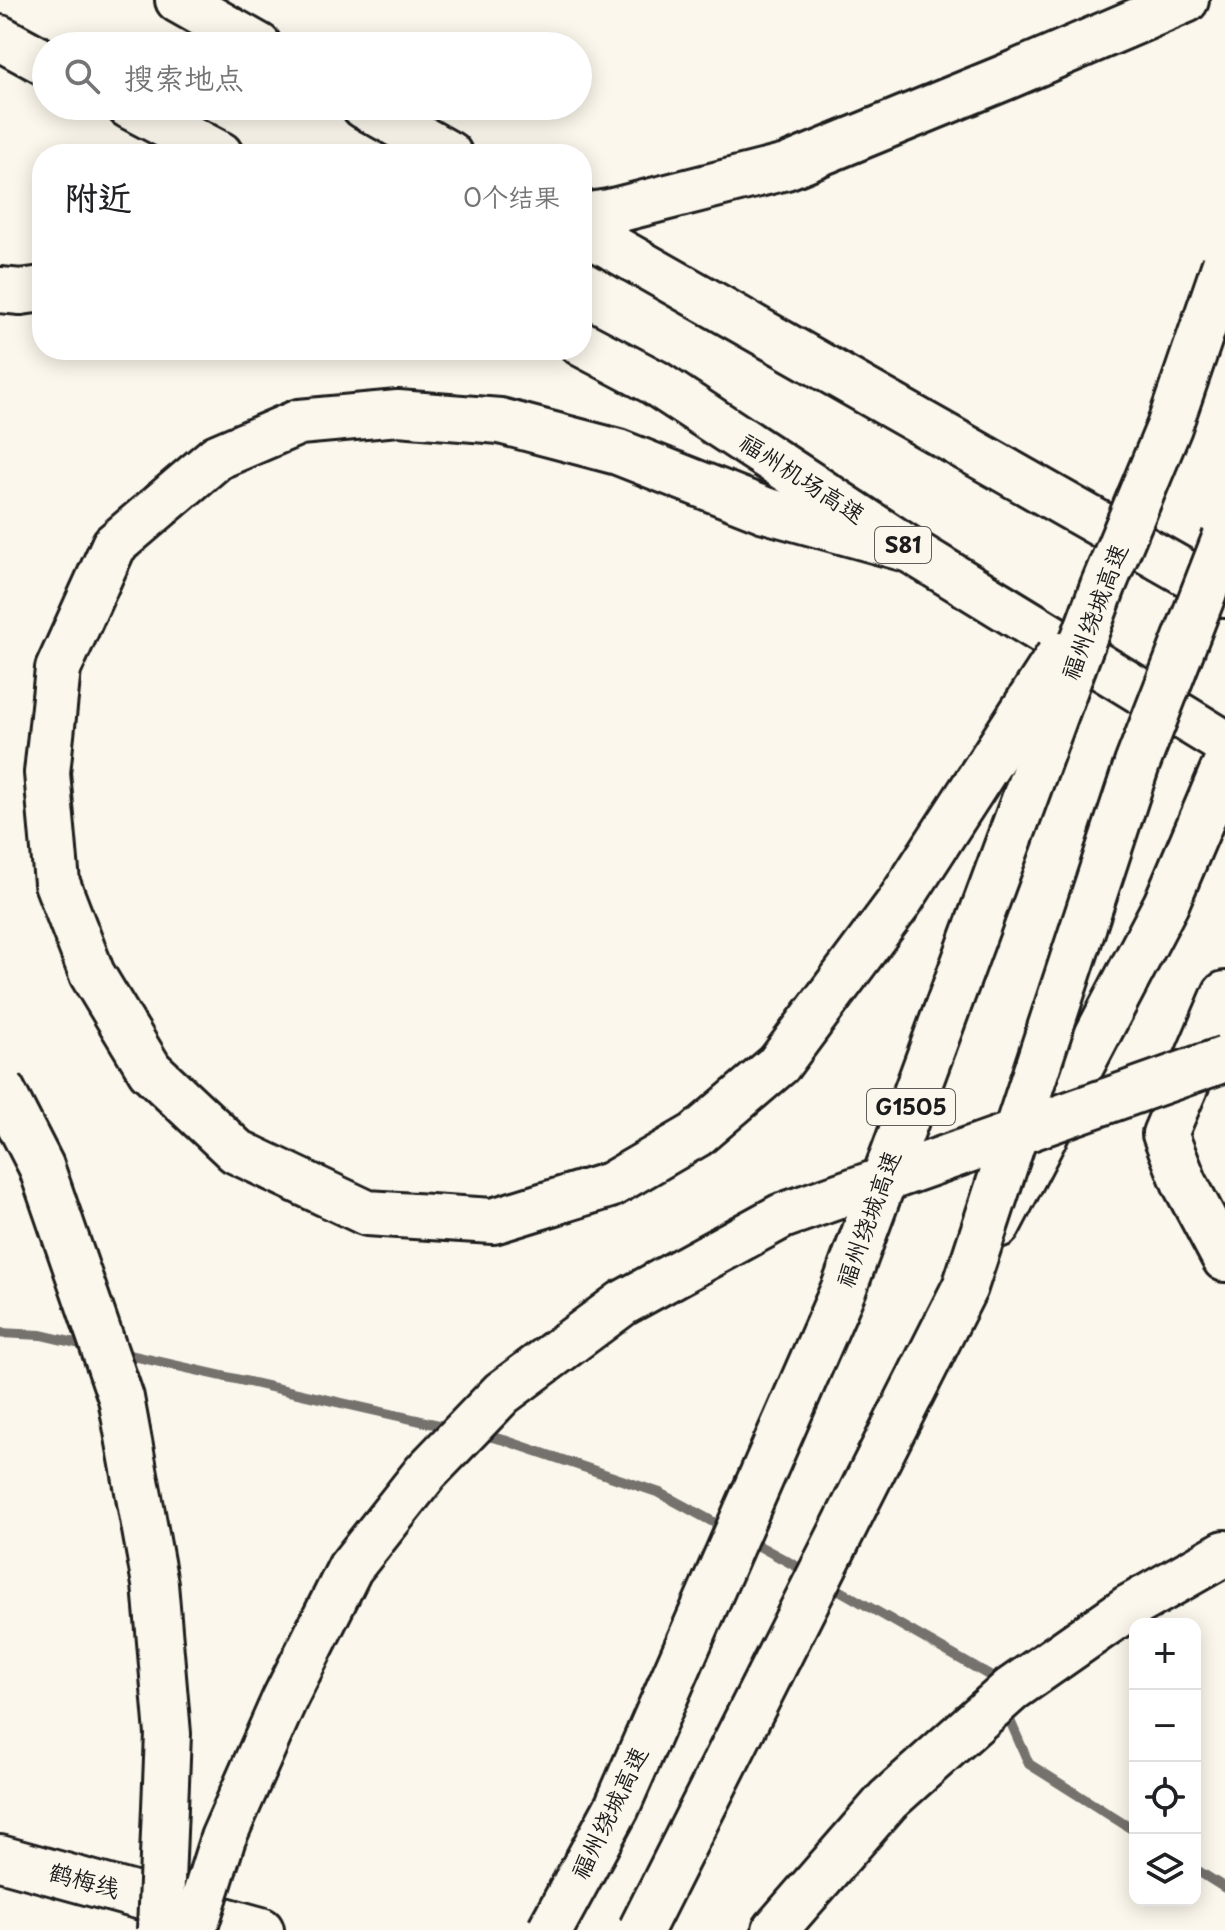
<!DOCTYPE html>
<html lang="zh">
<head>
<meta charset="utf-8">
<style>
	:root { --surface:#fff; --page:#f2f2f2; --text:#202124; --muted:#757577; --line:#e0e0e0 }
	body { margin:0; font-family:"Playpen Sans","LXGW WenKai TC",sans-serif; background:var(--page); color:var(--text) }
	.controls { position:absolute; right:24px; bottom:24px; display:grid; overflow:hidden; border-radius:16px; box-shadow:0 4px 20px #0003 }
	.controls button { width:72px; height:72px; display:grid; place-items:center; padding:0; border:0; border-bottom:2px solid var(--line); background:var(--surface); color:var(--text); font:40px sans-serif }
	.list { margin:0; padding:0; list-style:none }
	h2 { display:flex; justify-content:space-between; align-items:center; height:104px; margin:0; padding:0 32px; font-size:34px }
	h2 small { font-size:26px; font-weight:400; color:var(--muted) }
	.icon { flex:none; width:44px; height:44px; fill:none; stroke:currentColor; stroke-width:2; stroke-linecap:round; stroke-linejoin:round }
	.map { position:relative; flex:none; width:1225px; height:1930px; overflow:hidden }
	.search { position:absolute; background:var(--surface); box-shadow:0 4px 20px #0003; left:32px; top:32px; width:560px; height:88px; display:flex; align-items:center; gap:20px; box-sizing:border-box; padding:0 28px; border-radius:44px; color:var(--muted); font-size:30px }
	.panel { position:absolute; background:var(--surface); box-shadow:0 4px 20px #0003; left:32px; top:144px; width:560px; height:216px; border-radius:32px }
	.map>svg:first-child { display:block }
</style>
</head>
<body>
<div class="map">
<svg width="1225" height="1930" viewBox="0 0 1225 1930">
	<rect width="100%" height="100%" fill="#fbf7ec"/>
	<filter id="ink" filterUnits="userSpaceOnUse"><feTurbulence type="fractalNoise" baseFrequency=".0125" numOctaves="2"/><feDisplacementMap in="SourceGraphic" scale="16" xChannelSelector="R" yChannelSelector="G"/><feConvolveMatrix kernelMatrix="1 2 1 2 8 2 1 2 1" color-interpolation-filters="sRGB"/></filter>
	<g filter="url(#ink)">
		<g fill="none" stroke-linecap="round" stroke-linejoin="round">
			<g stroke="#74726e" stroke-width="10">
				<path d="M0,1333L41,1335L93,1347"/>
				<path d="M116,1352L452,1428"/>
				<path d="M479,1434L504,1440L660,1493L728,1530"/>
				<path d="M746,1539L809,1573"/>
				<path d="M827,1583L990,1676L997,1691"/>
				<path d="M1005,1709L1029,1764L1135,1831"/>
				<path d="M1195,1869L1225,1888"/>
			</g>
			<g stroke="#1c1c1c" stroke-width="50">
				<g id="minor">
					<path d="M1225,994L1165,1134L1185,1184L1225,1259"/>
					<path d="M0,1858L261,1930"/>
				</g>
			</g>
			<g stroke="#1c1c1c" stroke-width="50">
				<g id="highway">
					<path d="M178,0L259,46"/>
					<path d="M0,38L46,63"/>
					<path d="M129,106L220,154"/>
					<path d="M364,106L449,154"/>
					<path d="M582,216L609,212L786,167L1006,77L1186,0"/>
					<path d="M582,230L1225,595"/>
					<path d="M0,290L21,292L42,289"/>
					<path d="M582,344L654,382L910,550L1225,743"/>
					<path d="M779,1064L696,1135L610,1185L493,1221L367,1213L236,1151L150,1070L92,974L57,883L47,773L58,669L114,545L217,457L299,422L398,413L500,421L618,452L765,510L910,550"/>
					<path d="M998,1225L1166,904L1225,765"/>
					<path d="M775,1930L888,1800L1012,1689L1128,1608L1225,1553"/>
				</g>
			</g>
			<use href="#minor" stroke="#fbf7ec" stroke-width="44"/>
			<use href="#highway" stroke="#fbf7ec" stroke-width="44"/>
			<g stroke="#1c1c1c" stroke-width="50" stroke-linecap="butt">
				<g id="highway-bridge">
					<path d="M779,1064L898,904L1059,655"/>
					<path d="M0,1086L41,1166L121,1398L155,1584L168,1734L160,1930"/>
					<path d="M194,1930L223,1838L285,1698L350,1568L426,1472L502,1393L623,1303L782,1216L1225,1059"/>
					<path d="M550,1930L617,1807L844,1288L1103,586L1169,427L1225,264"/>
					<path d="M641,1930L965,1287L1137,764L1225,538"/>
				</g>
			</g>
			<use href="#highway-bridge" stroke="#fbf7ec" stroke-width="44"/>
		</g>
	</g>
	<g text-anchor="middle" stroke-width="8" stroke-linejoin="round" paint-order="stroke">
		<g fill="#fbf7ec" stroke="#5f5e5a" stroke-width="2">
			<rect x="875" y="527" width="56" height="36" rx="6"/>
			<rect x="867" y="1089" width="88" height="36" rx="6"/>
		</g>
		<g font-size="22" font-weight="bold" fill="#1c1c1c">
			<text x="903" y="553">S81</text>
			<text x="911" y="1115">G1505</text>
		</g>
		<g font-size="24" fill="#1c1c1c" stroke="#fbf7ec">
			<text transform="translate(802 479) rotate(33)" y="8">福州机场高速</text>
			<text transform="translate(1095 612) rotate(-69)" y="8">福州绕城高速</text>
			<text transform="translate(869 1219) rotate(-70)" y="8">福州绕城高速</text>
			<text transform="translate(610 1813) rotate(-64)" y="8">福州绕城高速</text>
			<text transform="translate(84 1881) rotate(15)" y="8">鹤梅线</text>
		</g>
	</g>
</svg>
<div class="controls">
<button>+</button>
<button>−</button>
<button><svg class="icon" aria-label="locate" viewBox="0 0 24 24"><circle cx="12" cy="12" r="6"/><path d="M12 2v4M12 18v4M2 12h4M18 12h4"/></svg></button>
<button><svg class="icon" aria-label="layers" viewBox="0 0 24 24"><path d="M12 4l9 5-9 5-9-5zM3 14l9 5 9-5"/></svg></button>
</div>
<div class="search"><svg class="icon" aria-label="search" viewBox="0 0 24 24"><circle cx="10" cy="10" r="6"/><path d="M15 15l6 6"/></svg>搜索地点</div>
<section class="panel">
<h2>附近<small>0个结果</small></h2>
<ul class="list">
</ul>
</section>
</div>
</body>
</html>
